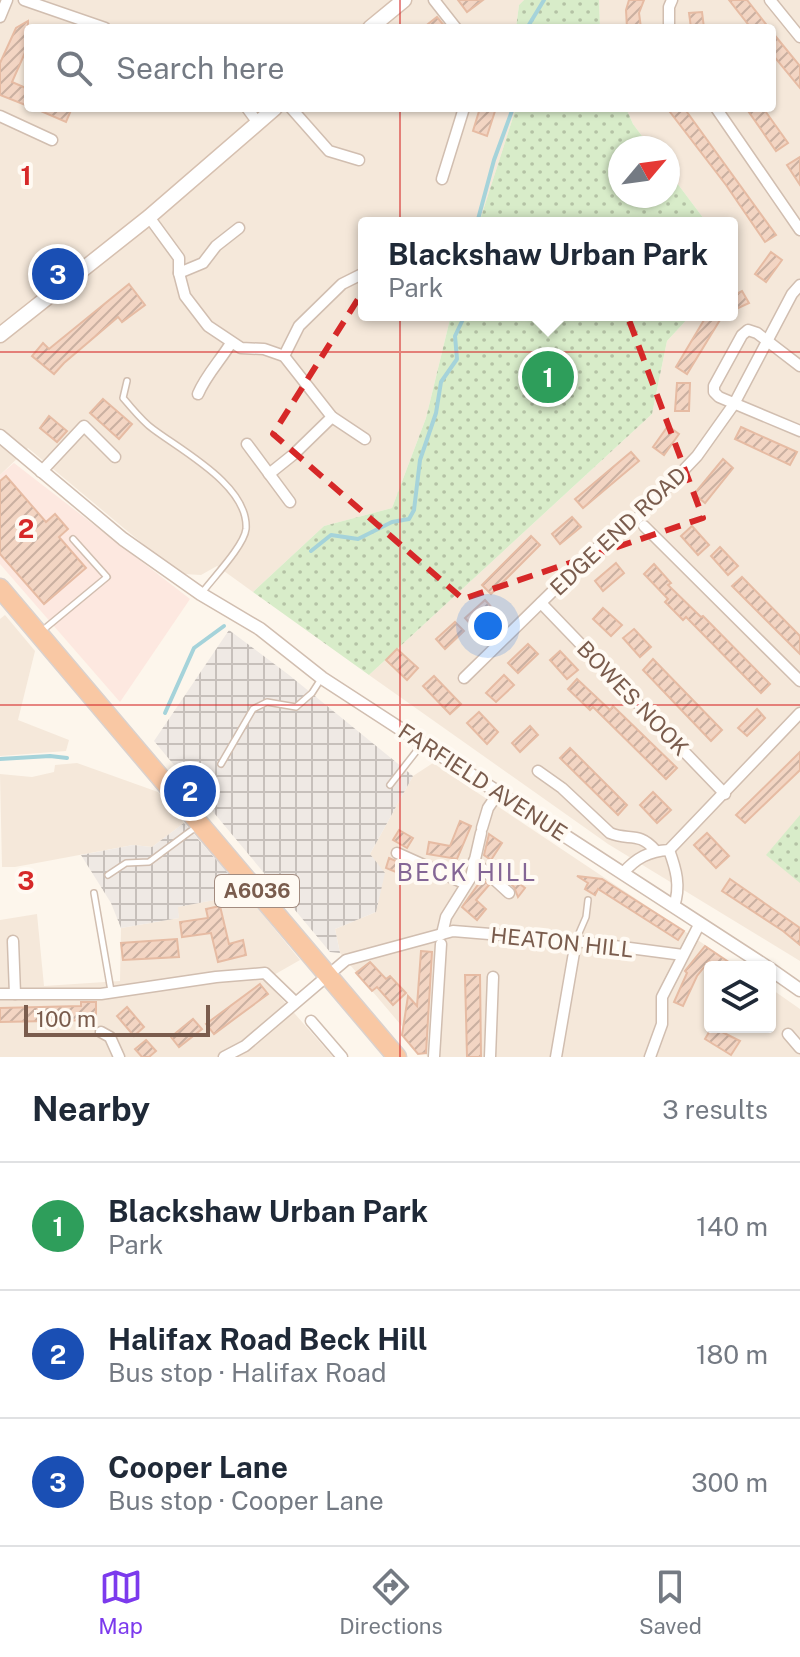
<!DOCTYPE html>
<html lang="en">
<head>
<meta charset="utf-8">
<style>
	:root { --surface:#fff; --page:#f6f6f7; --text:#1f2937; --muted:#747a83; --line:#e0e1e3; --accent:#7c3aed }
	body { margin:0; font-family:"Public Sans",sans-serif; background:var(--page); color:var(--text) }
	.controls { position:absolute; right:24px; bottom:24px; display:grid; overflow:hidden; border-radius:8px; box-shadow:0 2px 6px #0004 }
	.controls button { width:72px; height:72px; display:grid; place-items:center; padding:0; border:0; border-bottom:2px solid var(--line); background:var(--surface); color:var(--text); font:40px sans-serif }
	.compass { position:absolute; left:608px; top:136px; width:72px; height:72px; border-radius:50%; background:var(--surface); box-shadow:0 2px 6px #0004; rotate:61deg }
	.scale { position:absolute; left:24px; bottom:20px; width:186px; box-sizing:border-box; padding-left:8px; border:4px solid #7a5c4d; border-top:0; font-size:22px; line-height:28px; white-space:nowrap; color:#7a5c4d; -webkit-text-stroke:6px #fffaf3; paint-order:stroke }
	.you { position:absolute; left:488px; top:626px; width:28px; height:28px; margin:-20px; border:6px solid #fff; border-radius:50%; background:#1a73e8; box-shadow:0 0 0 12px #1a73e833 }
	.badge { display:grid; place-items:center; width:52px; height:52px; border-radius:50%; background:var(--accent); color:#fff; font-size:26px; font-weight:700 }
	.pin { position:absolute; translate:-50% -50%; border:4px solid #fff; box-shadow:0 2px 8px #0006 }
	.popup { position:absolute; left:358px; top:217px; width:380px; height:104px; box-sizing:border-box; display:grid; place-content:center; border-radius:8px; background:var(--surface); filter:drop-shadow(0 2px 6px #0005); font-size:26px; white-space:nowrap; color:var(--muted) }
	.popup b { font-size:30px; color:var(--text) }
	.popup::after { content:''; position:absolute; left:50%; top:100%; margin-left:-16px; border:16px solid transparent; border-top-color:var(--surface) }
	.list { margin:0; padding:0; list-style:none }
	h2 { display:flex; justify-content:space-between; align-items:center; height:104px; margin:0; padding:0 32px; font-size:34px }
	h2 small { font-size:26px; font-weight:400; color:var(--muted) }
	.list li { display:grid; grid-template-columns:52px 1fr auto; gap:24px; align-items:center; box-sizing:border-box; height:128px; padding:0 32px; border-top:2px solid var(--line) }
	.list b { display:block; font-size:30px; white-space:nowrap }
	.list p { margin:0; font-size:26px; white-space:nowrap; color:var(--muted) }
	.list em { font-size:26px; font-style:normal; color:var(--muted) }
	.icon { flex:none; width:44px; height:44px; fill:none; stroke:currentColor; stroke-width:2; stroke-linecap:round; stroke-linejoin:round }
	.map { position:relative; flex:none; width:800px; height:1057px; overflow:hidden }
	.search { position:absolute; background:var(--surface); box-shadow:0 2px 6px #0004; left:24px; right:24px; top:24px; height:88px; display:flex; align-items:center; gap:20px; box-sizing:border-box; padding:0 28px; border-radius:8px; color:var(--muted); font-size:30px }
	.sheet { height:488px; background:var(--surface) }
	nav { display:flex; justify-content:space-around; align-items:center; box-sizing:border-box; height:112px; border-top:2px solid var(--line); background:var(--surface); font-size:22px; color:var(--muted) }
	nav a { display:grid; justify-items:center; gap:4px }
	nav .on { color:var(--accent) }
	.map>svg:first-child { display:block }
</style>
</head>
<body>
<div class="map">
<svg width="800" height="1057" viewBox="0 0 800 1057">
	<defs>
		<pattern id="industrial-grid" width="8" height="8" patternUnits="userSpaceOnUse" patternTransform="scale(2)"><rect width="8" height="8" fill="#efe9e4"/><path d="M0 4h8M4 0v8" fill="none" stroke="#c7c0bb"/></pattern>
		<pattern id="park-dots" width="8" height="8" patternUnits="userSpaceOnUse" patternTransform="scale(2)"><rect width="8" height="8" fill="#d8ecc9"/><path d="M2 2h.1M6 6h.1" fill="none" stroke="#b4c2a5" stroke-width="1.8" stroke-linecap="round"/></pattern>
		<pattern id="building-hatch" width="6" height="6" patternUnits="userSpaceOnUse" patternTransform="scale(2)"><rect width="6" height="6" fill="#f3d5c3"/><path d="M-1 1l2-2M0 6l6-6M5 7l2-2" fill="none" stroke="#cab0a1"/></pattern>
	</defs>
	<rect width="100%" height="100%" fill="#fdf6ec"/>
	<g fill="#f5e8da">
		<path d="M0,0H524L519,5L516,28H28V108H516L479,223H364V315H451L426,418L392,508L324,526L253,592L217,566L201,575L184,574L168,565L28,448L0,475Z"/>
		<path d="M599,0H800V961L608,844L369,675L652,414L667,341L691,315H732V270L737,264L732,257V223H707L668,171V148H651L633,124L626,108H772V28H600Z"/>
		<path d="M5,615L35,651L18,720L69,740L66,751L0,756V619Z"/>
		<path d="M77,763L158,792L184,823L152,847L133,845L15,867H2L0,774L32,777L54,772L55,765Z"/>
		<path d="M433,763L738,967H710V1027H770V988L800,1009V1057H428L340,953L335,929L376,912L370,854L413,776Z"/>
		<path d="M246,894L300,960L265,980L333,1057H0V920L37,914L44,986L120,981L121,928L179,918L177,907Z"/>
	</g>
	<path fill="#fde8e0" d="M14,463L190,599L120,702L0,564V475Z"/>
	<g fill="url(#industrial-grid)">
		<path d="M229,630L289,675L413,776L370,854L385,873L376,912L335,929L340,953L330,952L154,741Z"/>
		<path d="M184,823L246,894L178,907L179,918L121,928L111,903L81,855L133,845L152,847Z"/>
	</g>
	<g fill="url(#park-dots)">
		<path d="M524,0H599L600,28H516L519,5Z"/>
		<path d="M516,108H626L633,124L651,148H620V196H668V171L707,223H479Z"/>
		<path d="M451,315H691L667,341L652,414L369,675L253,592L324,526L392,508L426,418Z"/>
		<path d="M800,815V883L766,855Z"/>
	</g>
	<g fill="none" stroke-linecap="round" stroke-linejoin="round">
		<g stroke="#a5d3da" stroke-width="4">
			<path d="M527,28L544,0"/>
			<path d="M477,223L494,160L513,108"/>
			<path d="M311,551L331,535L358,539L392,522L409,519L414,510L420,460L436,413L441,382L457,359L455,336L465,315"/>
			<path d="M165,713L194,648L224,626"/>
			<path d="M0,759L50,756L67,758"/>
		</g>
	</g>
	<g fill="url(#building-hatch)" stroke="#e6bba3" stroke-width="2">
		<path d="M458,0H483L467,12Z"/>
		<path d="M629,0H644L639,13L641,28H627L626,10Z"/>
		<path d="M729,0H747L769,28H751Z"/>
		<path d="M702,12L704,28H691L689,13Z"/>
		<path d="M437,17L446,28H423Z"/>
		<path d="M28,21V46L12,82L28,89V106L0,95V63L16,28Z"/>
		<path d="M772,32L800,66V88L772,54Z"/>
		<path d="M34,108H72L66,122Z"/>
		<path d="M480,108H496L487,136L473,131Z"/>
		<path d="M676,108H684L776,235L765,242L726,185L670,112Z"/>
		<path d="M746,108H763L788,143L776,151Z"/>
		<path d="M800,157V185L787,165Z"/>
		<path d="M771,252L782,260L766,282L755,274Z"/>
		<path d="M129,284L145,305L122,322L118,317L64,363L54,374L32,356L43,343L49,349Z"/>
		<path d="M742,291L749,303L732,311V296Z"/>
		<path d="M707,315H723L687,374L676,367Z"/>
		<path d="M677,383H690L689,411H675Z"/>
		<path d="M103,399L132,424L119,439L90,413Z"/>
		<path d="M49,416L67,431L57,442L40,428Z"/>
		<path d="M668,426L679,434L664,455L653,447Z"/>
		<path d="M741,427L797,452L790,465L735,439Z"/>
		<path d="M631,452L639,461L583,508L575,499Z"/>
		<path d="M723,459L733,468L705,503L694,494Z"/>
		<path d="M6,476L46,522L55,514L68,529L59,537L86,568L44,604L0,554V481Z"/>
		<path d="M572,517L581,527L560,544L552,534Z"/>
		<path d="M692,526L709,545L698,555L681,536Z"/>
		<path d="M531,536L540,545L491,594L482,585Z"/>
		<path d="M720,547L738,566L728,575L711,556Z"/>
		<path d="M616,563L624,573L603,591L595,581Z"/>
		<path d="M654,564L671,583L668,585L701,617L703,616L770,684L761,693L686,617L683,620L665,602L668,599L644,574Z"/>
		<path d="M742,577L800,636V654L732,586Z"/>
		<path d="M485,600L494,610L474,628L465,618Z"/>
		<path d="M603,608L622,625L611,636L593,619Z"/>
		<path d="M455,622L464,631L445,649L436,639Z"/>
		<path d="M634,629L651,647L640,657L623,638Z"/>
		<path d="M528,644L538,654L518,673L508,663Z"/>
		<path d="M397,649L418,668L407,680L386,660Z"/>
		<path d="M560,651L578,670L567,679L550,660Z"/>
		<path d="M653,659L722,730L711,741L643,670Z"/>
		<path d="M504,675L514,685L496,702L486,693Z"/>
		<path d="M434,676L461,704L450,714L423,686Z"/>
		<path d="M577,679L610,710L613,706L677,768L666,779L593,707L590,710L568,689Z"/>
		<path d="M757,709L765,718L747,736L738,728Z"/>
		<path d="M479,712L498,732L487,744L467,723Z"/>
		<path d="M530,726L538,735L520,752L512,743Z"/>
		<path d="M570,748L627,805L618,815L560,758Z"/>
		<path d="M800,752V770L745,823L736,815Z"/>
		<path d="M653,792L671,810L657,823L640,805Z"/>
		<path d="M460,821L471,826L457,859L427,854L429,842L450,846Z"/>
		<path d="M399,830L413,838L407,848L393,840Z"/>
		<path d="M707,833L729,856L716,868L694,845Z"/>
		<path d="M489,834L502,843L491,860L484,855Z"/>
		<path d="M389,858L412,868L408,877L386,868Z"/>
		<path d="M494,864L525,888L518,897L514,887L492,866Z"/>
		<path d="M577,876L602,879L684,931L678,940L598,889L595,895L585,889L588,883Z"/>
		<path d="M482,879L489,885L476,900L486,909L477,920L462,907Z"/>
		<path d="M730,879L800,928V945L783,931L722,891Z"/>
		<path d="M220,906L229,944L243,940L246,955L218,962L211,933L182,937L180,922L208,918L206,909Z"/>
		<path d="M177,939L179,957L123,960L121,943Z"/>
		<path d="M705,946L736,967H719L709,961L697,976L683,1006L674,1002L687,973L685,971Z"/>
		<path d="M421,951L432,952L426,1053L418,1054L402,1035L408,996L417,1006Z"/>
		<path d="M370,962L386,979L390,976L406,993L393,1005L377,987L372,991L356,973Z"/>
		<path d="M465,975H480L481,1057H467Z"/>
		<path d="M260,984L268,994L214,1034L206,1024Z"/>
		<path d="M81,1002H96V1020L0,1022V1008L81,1006Z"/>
		<path d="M127,1007L144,1027L134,1036L117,1016Z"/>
		<path d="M193,1019L202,1029L179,1047L171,1037Z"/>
		<path d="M712,1027L740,1041L731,1055L705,1039Z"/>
		<path d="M146,1040L156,1051L149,1057H142L135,1049Z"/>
	</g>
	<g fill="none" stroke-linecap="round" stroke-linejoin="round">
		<g stroke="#d1beb0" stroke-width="8">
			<g id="service">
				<path d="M127,381L123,398C133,409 142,421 153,429C182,451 249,486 246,529C244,546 212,579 201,594"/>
				<path d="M43,630L107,577L73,539"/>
				<path d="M221,764L253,709L267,702L296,707L312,693L321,679"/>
				<path d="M390,785L422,744"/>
				<path d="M108,875L126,863L149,862L196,827"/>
				<path d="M94,893L111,991"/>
				<path d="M576,940L586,917L588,900"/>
			</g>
		</g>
		<g stroke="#d1beb0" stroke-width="13">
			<g id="minor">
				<path d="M24,0L105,28"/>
				<path d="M434,0L456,28"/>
				<path d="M770,0L800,37"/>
				<path d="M0,17L7,0"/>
				<path d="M669,28V7L672,0"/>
				<path d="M247,108L258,123"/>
				<path d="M291,108L329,151L359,160"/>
				<path d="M716,108L800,230"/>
				<path d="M0,116L52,140"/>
				<path d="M442,179L464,108"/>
				<path d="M149,217L179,258V273L185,296L208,326L241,348L264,349L284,356L332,417L365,439"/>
				<path d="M179,273L203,263L216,246L239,228"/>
				<path d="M284,356L299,326L342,284L364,273"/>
				<path d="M800,366L757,333L748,330L742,335L714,386V392L719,397L800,431"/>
				<path d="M198,394C206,375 220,361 231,343"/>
				<path d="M247,444L290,502"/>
				<path d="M41,472L84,426L115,457"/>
				<path d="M269,474L294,454L332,417"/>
				<path d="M644,526L800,681"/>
				<path d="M541,603L725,794"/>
				<path d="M464,678L602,543L637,519L697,456L734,404L792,294L800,285"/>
				<path d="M538,771L562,788L610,833C628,841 639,831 655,850"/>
				<path d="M482,828L488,808L499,792"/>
				<path d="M669,850C676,869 681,886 674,906"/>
				<path d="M397,853L466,884"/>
				<path d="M474,861L509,893"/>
				<path d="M623,873C636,858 649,851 669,850L800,713"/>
				<path d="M442,934L446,917L471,877L481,833"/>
				<path d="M13,941L15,994"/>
				<path d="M0,994H101L216,977L265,973L295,1002"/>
				<path d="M311,1021L342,1057"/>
				<path d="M101,1032L110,1037L119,1057"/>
				<path d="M788,1034L800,1048"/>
				<path d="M224,1057L245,1046L346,960L442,934L453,931L576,941L683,955"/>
				<path d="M434,1057L441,944"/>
				<path d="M490,1057L493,977"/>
				<path d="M556,1057L576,941"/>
				<path d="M650,1057L662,1024V997L700,923"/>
			</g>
		</g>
		<g stroke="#d1beb0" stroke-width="15">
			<g id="tertiary">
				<path d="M0,436L123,539L201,594L260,629L322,678L767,967"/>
				<path d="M770,969L800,990"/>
			</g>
		</g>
		<g stroke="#d6c0b0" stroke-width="17">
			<g id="secondary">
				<path d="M370,28L404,0"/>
				<path d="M0,335L149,217L275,108"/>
			</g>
		</g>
		<g stroke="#dad1cd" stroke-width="21">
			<path id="trunk" d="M0,588L397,1057"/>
		</g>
		<use href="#service" stroke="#fff" stroke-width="5"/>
		<use href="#minor" stroke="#fff" stroke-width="10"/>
		<use href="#tertiary" stroke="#fff" stroke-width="12"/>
		<use href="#secondary" stroke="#fff" stroke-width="14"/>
		<use href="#trunk" stroke="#f9c8a4" stroke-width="18"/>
	</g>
	<path fill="none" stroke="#d62828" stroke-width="6" stroke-dasharray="16 10" stroke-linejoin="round" d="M399,234L617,288L703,518L463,599L273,434Z"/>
	<path fill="none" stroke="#d62828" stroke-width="2" stroke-opacity="0.55" d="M400,0V28M400,108V1057M0,352H800M0,705H800"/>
	<g text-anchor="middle" stroke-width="8" stroke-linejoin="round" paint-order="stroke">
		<rect fill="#fffaf3" stroke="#a28b7f" stroke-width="2" x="215" y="875" width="84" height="32" rx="6"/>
		<g font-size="20" font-weight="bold" fill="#7a5c4d">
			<text x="257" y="898">A6036</text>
		</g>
		<g font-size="22" fill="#7a5c4d" stroke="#fffaf3">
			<text transform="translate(618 531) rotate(-43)" y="8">EDGE END ROAD</text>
			<text transform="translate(633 698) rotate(46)" y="8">BOWES NOOK</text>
			<text transform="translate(483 782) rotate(33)" y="8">FARFIELD AVENUE</text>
			<text transform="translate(562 942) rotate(6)" y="8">HEATON HILL</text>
		</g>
		<g font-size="24" letter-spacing="2" fill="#846695" stroke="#fffaf3">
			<text x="467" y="881">BECK HILL</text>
		</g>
	</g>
	<g font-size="26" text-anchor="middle" font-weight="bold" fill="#d62828" stroke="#fffaf3" stroke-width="8" stroke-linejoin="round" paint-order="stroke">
		<text x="26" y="185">1</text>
		<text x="26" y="538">2</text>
		<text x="26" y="890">3</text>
	</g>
</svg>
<div class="controls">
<button><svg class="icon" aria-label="layers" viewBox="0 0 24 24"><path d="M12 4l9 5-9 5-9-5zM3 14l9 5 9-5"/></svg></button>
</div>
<svg class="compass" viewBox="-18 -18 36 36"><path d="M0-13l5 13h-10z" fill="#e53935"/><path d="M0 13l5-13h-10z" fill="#747a83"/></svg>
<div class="scale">100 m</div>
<div class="you"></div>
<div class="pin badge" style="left:548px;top:377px;background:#2e9e5b">1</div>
<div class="popup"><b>Blackshaw Urban Park</b>Park</div>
<div class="pin badge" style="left:190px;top:791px;background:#1a4fb4">2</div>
<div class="pin badge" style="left:58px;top:274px;background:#1a4fb4">3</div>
<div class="search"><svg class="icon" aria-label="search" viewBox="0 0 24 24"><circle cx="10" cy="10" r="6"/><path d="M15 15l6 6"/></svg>Search here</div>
</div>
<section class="sheet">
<h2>Nearby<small>3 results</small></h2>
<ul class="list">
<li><span class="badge" style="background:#2e9e5b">1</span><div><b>Blackshaw Urban Park</b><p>Park</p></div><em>140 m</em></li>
<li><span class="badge" style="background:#1a4fb4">2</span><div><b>Halifax Road Beck Hill</b><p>Bus stop · Halifax Road</p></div><em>180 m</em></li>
<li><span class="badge" style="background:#1a4fb4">3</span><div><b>Cooper Lane</b><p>Bus stop · Cooper Lane</p></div><em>300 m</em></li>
</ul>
</section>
<nav>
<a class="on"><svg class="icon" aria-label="map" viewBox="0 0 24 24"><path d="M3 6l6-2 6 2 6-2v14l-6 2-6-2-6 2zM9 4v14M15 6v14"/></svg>Map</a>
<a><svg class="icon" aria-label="directions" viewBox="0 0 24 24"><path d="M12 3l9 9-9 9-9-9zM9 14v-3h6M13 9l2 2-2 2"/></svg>Directions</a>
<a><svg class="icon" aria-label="saved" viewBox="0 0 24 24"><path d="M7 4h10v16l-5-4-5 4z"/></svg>Saved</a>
</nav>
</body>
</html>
